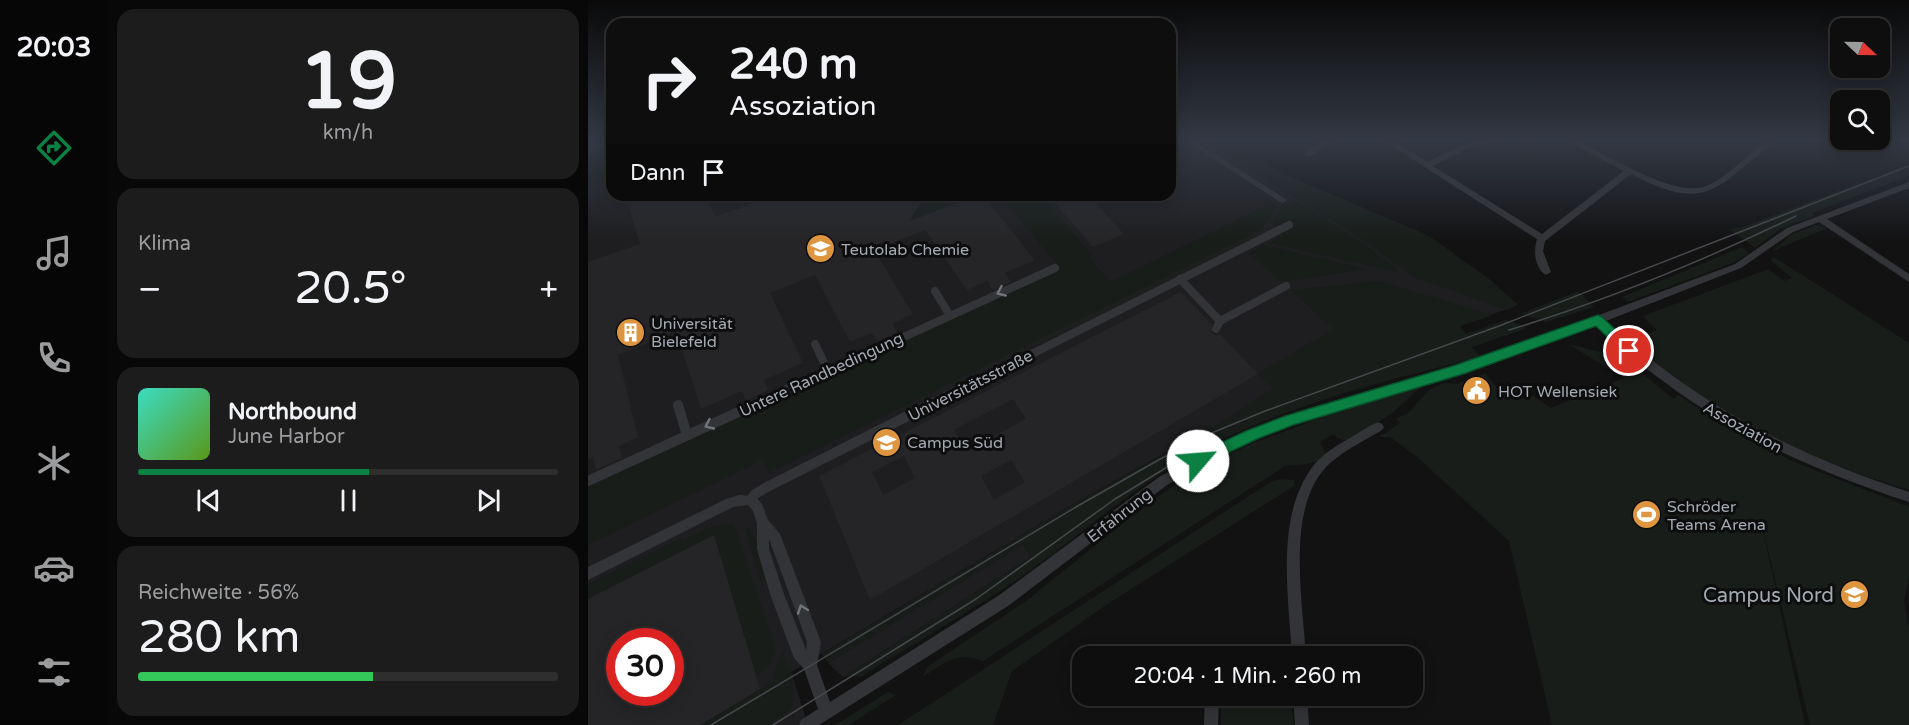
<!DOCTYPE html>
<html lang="de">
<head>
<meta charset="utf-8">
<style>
  :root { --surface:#0e0e0e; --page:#1c1c1c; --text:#f1f3f6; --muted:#9b9c9e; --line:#2e2e2e; --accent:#0b8043 }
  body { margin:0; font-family:"Varela Round",sans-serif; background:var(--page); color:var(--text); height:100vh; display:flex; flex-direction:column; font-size:22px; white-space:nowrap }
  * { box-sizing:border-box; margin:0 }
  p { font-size:20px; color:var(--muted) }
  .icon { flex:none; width:33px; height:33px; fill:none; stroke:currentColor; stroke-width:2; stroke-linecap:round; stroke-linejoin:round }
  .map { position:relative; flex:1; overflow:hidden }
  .drawer { display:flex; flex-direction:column; gap:9px; padding:9px; background:#080808; width:480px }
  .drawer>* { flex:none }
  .banner { position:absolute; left:18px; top:18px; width:570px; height:183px; border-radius:18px; box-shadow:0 3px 15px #0003,0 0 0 2px var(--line); background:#0e0e0e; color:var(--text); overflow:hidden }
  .needle { width:39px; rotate:112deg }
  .fabs { position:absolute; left:1242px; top:18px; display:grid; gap:12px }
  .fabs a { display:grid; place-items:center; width:60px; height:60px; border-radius:12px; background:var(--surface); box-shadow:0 3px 15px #0003,0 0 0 2px var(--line); font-size:30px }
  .speed { position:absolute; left:18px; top:628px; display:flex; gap:12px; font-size:30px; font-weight:700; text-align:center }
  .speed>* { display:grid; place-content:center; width:78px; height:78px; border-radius:50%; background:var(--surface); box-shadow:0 3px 15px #0003,0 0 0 2px var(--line); line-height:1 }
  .speed .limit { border:9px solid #d22; background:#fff; color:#111 }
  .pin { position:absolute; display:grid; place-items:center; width:51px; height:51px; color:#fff; margin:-26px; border:3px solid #fff; border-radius:50%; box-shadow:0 2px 6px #0007 }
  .me { position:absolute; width:66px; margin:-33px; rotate:63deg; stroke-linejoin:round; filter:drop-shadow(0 0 4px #0008) }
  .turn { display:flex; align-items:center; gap:21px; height:126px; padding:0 24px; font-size:27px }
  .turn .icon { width:78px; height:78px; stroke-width:2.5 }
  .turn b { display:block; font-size:42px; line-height:51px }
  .then { display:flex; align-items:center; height:57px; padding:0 24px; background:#0003; gap:12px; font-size:22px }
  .big { font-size:45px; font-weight:600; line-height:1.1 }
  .drawer .widget { flex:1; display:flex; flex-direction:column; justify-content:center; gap:9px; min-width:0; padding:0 21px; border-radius:18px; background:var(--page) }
  .drawer .dial { align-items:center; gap:0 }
  .dial b { font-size:78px; line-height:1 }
  .song { display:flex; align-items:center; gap:18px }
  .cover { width:72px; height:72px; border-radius:9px; background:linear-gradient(135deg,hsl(170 70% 55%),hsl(90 70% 35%)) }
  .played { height:6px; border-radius:3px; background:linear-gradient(90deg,var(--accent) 55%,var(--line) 55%) }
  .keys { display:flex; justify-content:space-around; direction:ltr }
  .heat { display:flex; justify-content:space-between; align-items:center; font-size:33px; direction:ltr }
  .charge { height:9px; border-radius:4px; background:linear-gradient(90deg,#34c759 56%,var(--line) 0) }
  .trip { position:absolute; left:484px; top:646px; width:351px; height:60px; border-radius:18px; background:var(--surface); box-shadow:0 3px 15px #0003,0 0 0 2px var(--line); font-weight:600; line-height:60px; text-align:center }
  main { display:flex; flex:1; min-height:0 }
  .menu { display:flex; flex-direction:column; width:108px; justify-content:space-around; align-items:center; background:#060606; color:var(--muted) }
  .menu .icon { width:42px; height:42px }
  .menu .current { color:var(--accent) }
  .menu b { font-size:27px; color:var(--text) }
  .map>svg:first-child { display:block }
  .built { fill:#1e1e20; fill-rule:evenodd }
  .green { fill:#181d19 }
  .building { fill:#252527; fill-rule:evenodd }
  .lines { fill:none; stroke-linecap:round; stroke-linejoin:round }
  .pedestrian-far1 { stroke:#333437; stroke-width:8 }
  .pedestrian { stroke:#333437; stroke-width:10 }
  .minor { fill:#333437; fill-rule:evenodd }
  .tram { stroke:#46484c; stroke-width:1.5 }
  .oneway { stroke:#71757b }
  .route { fill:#0b8043; stroke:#07532c; stroke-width:1.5 }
  .labels { text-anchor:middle; stroke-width:6; stroke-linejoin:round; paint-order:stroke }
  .poi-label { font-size:16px; fill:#a4aab2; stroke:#0d0d0e; text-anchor:start }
  .street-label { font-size:16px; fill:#a4aab2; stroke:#0d0d0e }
  .near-poi-label { font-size:20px; fill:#a4aab2; stroke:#0d0d0e; text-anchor:end }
</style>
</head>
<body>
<main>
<nav class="menu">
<b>20:03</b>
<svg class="icon current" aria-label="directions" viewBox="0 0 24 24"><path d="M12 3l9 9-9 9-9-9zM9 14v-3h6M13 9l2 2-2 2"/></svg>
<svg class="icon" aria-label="music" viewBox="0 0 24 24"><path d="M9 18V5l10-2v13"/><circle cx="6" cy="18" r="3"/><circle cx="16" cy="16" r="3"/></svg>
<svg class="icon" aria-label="phone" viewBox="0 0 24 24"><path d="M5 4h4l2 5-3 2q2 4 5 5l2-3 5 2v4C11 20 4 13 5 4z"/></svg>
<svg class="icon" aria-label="climate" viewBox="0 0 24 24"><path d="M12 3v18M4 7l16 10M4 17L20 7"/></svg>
<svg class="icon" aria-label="car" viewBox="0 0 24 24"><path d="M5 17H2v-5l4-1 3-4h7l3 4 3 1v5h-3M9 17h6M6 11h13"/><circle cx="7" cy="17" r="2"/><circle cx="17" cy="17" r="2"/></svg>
<svg class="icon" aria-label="filters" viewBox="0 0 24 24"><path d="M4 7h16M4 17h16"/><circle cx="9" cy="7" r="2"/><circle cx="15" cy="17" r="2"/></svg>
</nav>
<section class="drawer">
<div class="widget dial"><b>19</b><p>km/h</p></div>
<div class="widget"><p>Klima</p>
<div class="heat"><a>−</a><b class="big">20.5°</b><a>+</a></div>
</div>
<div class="widget">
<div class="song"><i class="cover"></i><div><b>Northbound</b><p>June Harbor</p></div></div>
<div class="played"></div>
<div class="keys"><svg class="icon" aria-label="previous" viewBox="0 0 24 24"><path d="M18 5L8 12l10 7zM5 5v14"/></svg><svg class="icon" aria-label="pause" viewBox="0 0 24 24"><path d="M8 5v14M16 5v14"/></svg><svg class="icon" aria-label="next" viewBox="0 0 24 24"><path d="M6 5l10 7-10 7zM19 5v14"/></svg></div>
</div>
<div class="widget"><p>Reichweite · 56%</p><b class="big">280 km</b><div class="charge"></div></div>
</section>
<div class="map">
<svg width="1321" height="725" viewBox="0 0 1321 725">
  <rect width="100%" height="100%" fill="#121213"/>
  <!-- built -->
  <path class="built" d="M0,141H24V195H582V141H645L696,174L841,236L901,279L930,305L872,326L615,432L499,496L203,672L220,725H0ZM32,642H82V693H32Z
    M435,543L443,557L255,677L240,663Z"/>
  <!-- green -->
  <path class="green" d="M617,141H645L696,174L841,236L901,279L930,305L919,310L825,277L780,243Z
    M24,148V178L0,185V155Z
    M1321,164V176L1224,213L1227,216L1192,229L1167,248L1141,229L1154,227Z
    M354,195H388L326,219L319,209Z
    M422,195H445L450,200L455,198L505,256L501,258L522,282L678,206L686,203L689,205L674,229L181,473L175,460L0,545V487L473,269L415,199Z
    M709,201L774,243L809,269L808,272L681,243L695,235L684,224L693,209Z
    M1228,225L1239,228L1183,252L1203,235Z
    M676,245L778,269L693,282L661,253Z
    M1154,247L1161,253L1145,263L1040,302L1034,297Z
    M1186,257L1321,343V490C1246,467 1169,439 1105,392C1082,376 1061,358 1040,341L1069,330L1055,316L1180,269L1196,281L1204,278L1182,260Z
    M791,281L905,315L872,326L878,334L918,320L940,328L884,347L893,357C795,381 694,406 605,454C547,486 497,531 443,570C389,608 330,641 274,676L255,677L443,557L436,544L240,663L234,654L499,496L615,433L684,389L670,374L745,329L703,290Z
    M990,291L1006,307L958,322L932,314Z
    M980,344L1012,352L1023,348L1086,399L1090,395L1144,429L1204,461L1321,507V576L1316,602L1321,628V725H1222L1173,521L1217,725H964L921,541L828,456L802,437H791L812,423L808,419L821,412L842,389L856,383L869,384L897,373L909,388L926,383L963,408L1036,378Z
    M836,384L804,413L766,438C757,442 752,440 745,434L732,442L738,454C730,466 711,464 697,466L395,661C367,651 358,662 335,677L339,667L438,601L539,520L582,488L619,465L665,443L735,417Z
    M694,479L706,480V486L521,603L424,671L405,725H310L684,481Z
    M139,523L145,524L148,530L188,650L182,666L168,676L125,535L0,599V584L93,538L96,540L118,528Z
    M160,528C169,540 185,573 174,586L157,529Z
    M195,651C199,667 215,697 200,712C196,716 188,719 183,722L184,725H112L185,681L184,678Z
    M300,692L308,695L261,725H247Z
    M638,696H699L703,703L706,725H633V706Z"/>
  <!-- building -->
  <path class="building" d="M37,195H118L127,217L188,195H324L326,198L339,195L320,222L388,195H422L402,204L447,260L417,273L423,282L405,290L399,281L379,290L337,230L286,250L325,314L304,324L310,333L290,342L284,333L262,342L227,275L182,293L215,363L176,380L180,390L158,401L154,391L113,409L88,331L30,355L50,437L31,446L34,458L8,470L5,457L0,459V262L52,244Z
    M460,195H500L536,234L505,247Z
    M593,292L624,325L623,333L628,335L632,334L670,374L282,600L231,476ZM425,399L438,419L378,451L366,430ZM316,456L327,478L295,495L284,472ZM423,460L437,482L406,500L393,476Z
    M126,535L172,689L112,725H0V599ZM32,642H82V693H32Z"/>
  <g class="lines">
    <!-- pedestrian-far1 -->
    <path class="pedestrian-far1" d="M592,279L632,321
      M347,291L362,316
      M628,329L632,321L698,286
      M227,344L240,371
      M202,389L467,268
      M374,389L701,225"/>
    <!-- pedestrian -->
    <path class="pedestrian" d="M90,405L99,435
      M0,481L205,387
      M163,500L167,494L179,487L377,387"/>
    <!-- minor -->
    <path class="minor" d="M17,141H24V144L0,151V146Z
      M598,141H607L699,200L695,203L692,202Z
      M735,141H744L723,156H717V152Z
      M796,141H805L840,162C860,152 878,141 902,141L901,143L880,148L845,166L954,234L1036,171L983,143L982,141H991C1020,156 1084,196 1115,187C1136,181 1160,154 1178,141H1187C1178,150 1168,157 1158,165C1146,175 1134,186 1119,191C1095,200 1064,185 1043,174L957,241L955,251L963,272L958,275C947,269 945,251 949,239Z
      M1321,182V188L1239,219L1321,274V282L1231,222L1205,232L1153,268L1018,321C1111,406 1202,452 1321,492V502C1234,473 1149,437 1075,381C1051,364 1030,344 1008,324L874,373L706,424L627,457L579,485L420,606L231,725H211L213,720L230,709L216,669L206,658L182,594L169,549V523L165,511L160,505L145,507L0,580V567L138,499L151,495L167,496L174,504L180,520L192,534L233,642L229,665L242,702L410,596L571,477L619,451L699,417L868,366L1006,317L1147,264L1199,228ZM181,539L219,642L218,650L196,594L181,549Z
      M790,422L794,424L796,427L794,430C773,443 745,455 731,476C700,520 715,606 718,657H704C701,599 687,519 723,469C732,455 748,446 762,438C771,433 780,426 790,422Z
      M617,696H631L630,725H616Z
      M705,696H719L721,725H707Z"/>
    <!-- tram -->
    <path class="tram" d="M921,330C1020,300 1115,261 1208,216
      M123,725L488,507L574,458L626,432L677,411L911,326L1321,166
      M185,725L388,599L527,499L602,453"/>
  </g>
  <!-- one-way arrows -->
  <defs><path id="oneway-chevron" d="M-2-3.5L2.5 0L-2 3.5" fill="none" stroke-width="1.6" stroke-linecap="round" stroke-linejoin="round" transform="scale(1.5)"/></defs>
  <g class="oneway">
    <use href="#oneway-chevron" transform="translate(413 292) rotate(156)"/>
    <use href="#oneway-chevron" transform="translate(121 425) rotate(155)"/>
    <use href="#oneway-chevron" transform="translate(214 609) rotate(-110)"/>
  </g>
  <!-- sky -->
  <linearGradient id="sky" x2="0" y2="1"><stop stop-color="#0a0a0a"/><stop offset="0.58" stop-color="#333944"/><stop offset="1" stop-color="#333944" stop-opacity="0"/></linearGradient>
  <rect width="1321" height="242" fill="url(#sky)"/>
  <!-- route -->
  <path class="route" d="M1010,315L1014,317L1046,347L1048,351L1046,354H1037L1008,326L875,374L705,425L669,439L610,467L605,466L602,461L605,456L658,431L697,416L868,365Z"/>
  <!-- icons -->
  <defs>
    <symbol id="school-disc" viewBox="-11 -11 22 22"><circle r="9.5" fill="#dd963f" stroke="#0d0d0e"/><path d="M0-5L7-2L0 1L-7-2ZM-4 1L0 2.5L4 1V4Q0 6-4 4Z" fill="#fff"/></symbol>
    <symbol id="building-disc" viewBox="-11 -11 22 22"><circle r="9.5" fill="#dd963f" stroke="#0d0d0e"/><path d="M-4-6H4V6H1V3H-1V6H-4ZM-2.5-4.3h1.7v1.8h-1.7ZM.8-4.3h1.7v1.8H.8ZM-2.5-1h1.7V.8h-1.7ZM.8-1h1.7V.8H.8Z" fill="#fff"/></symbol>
    <symbol id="civic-disc" viewBox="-11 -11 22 22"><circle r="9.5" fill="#dd963f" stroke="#0d0d0e"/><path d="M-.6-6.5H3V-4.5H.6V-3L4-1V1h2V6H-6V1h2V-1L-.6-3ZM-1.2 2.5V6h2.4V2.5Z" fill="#fff"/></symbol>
    <symbol id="university-disc" viewBox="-11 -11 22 22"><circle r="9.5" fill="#dd963f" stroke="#0d0d0e"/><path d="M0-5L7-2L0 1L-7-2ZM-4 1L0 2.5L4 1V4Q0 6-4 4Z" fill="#fff"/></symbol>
    <symbol id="stadium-disc" viewBox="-11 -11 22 22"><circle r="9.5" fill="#dd963f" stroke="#0d0d0e"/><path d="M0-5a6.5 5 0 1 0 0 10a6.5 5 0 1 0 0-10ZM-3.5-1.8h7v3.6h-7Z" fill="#fff"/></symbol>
  </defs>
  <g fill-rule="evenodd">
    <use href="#school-disc" x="216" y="232" width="33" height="33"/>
    <use href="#building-disc" x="26" y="316" width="33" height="33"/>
    <use href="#civic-disc" x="872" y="374" width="33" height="33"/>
    <use href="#university-disc" x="282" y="426" width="33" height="33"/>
    <use href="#stadium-disc" x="1042" y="498" width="33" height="33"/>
    <use href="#university-disc" x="1250" y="578" width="33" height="33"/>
  </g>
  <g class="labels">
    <!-- poi labels -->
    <g class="poi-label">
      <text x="253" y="255">Teutolab Chemie</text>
      <text x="63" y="329">Universität<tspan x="63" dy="18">Bielefeld</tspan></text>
      <text x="910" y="397">HOT Wellensiek</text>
      <text x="319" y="448">Campus Süd</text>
      <text x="1079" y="512">Schröder<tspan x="1079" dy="18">Teams Arena</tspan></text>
    </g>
    <!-- street labels -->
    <g class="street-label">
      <text transform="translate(233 374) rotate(-25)" y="6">Untere Randbedingung</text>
      <text transform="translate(382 385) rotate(-27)" y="6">Universitätsstraße</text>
      <text transform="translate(1155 427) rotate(29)" y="6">Assoziation</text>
      <text transform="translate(531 515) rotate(-38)" y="6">Erfahrung</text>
    </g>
    <!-- near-poi labels -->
    <g class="near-poi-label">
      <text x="1246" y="602">Campus Nord</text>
    </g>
  </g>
</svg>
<div class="fabs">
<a><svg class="needle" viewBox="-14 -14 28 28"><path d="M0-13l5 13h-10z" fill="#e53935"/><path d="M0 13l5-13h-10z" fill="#9b9c9e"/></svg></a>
<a><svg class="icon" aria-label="search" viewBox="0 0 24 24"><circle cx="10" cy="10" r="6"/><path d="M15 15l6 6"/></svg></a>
</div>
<div class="speed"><div class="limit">30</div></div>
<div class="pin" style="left:1041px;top:351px;background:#d93025"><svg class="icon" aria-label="arrive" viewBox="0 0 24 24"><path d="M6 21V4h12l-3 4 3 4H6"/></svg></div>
<svg class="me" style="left:610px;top:461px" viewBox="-20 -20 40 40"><circle r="19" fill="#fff"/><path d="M0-13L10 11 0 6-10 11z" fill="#0b8043"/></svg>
<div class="trip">20:04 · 1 Min. · 260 m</div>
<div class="banner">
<div class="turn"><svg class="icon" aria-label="right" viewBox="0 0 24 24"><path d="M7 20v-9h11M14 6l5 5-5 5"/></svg><div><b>240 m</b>Assoziation</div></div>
<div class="then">Dann<svg class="icon" aria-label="arrive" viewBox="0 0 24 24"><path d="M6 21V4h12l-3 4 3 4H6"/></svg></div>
</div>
</div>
</main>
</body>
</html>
